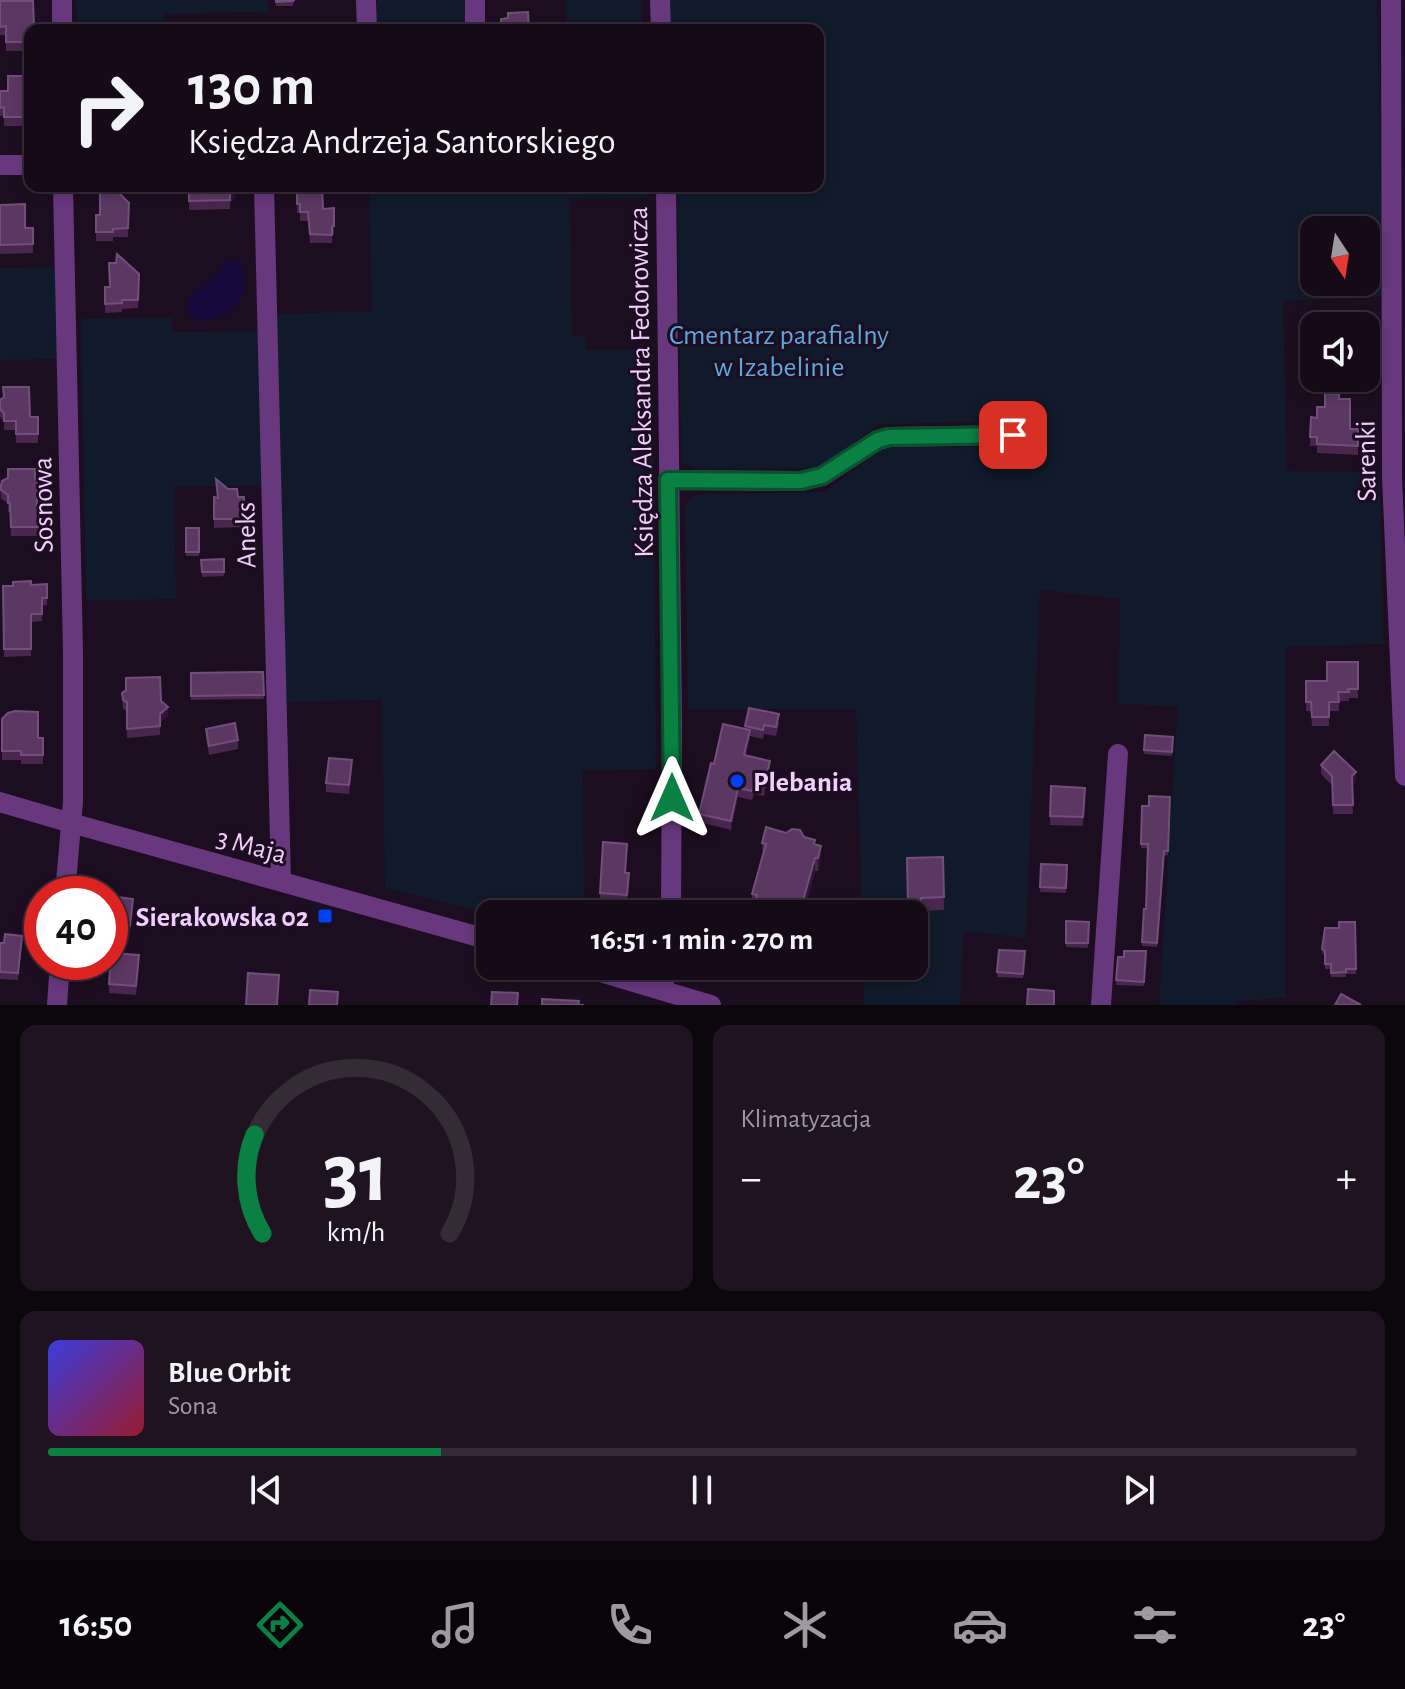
<!DOCTYPE html>
<html lang="pl">
<head>
<meta charset="utf-8">
<style>
  :root { --surface:#160a18; --page:#1f1321; --text:#f1f3f6; --muted:#9e9aa2; --line:#352b37; --accent:#0b8043 }
  body { margin:0; font-family:"Alegreya Sans",sans-serif; background:var(--page); color:var(--text); height:100vh; display:flex; flex-direction:column; font-size:30px; white-space:nowrap }
  * { box-sizing:border-box; margin:0 }
  p { font-size:26px; color:var(--muted) }
  .icon { flex:none; width:44px; height:44px; fill:none; stroke:currentColor; stroke-width:2; stroke-linecap:round; stroke-linejoin:round }
  .map { position:relative; height:1005px; overflow:hidden }
  .details { display:flex; flex-direction:column; gap:20px; padding:20px; background:#0c060d; flex:1 }
  .details>* { flex:none }
  .banner { position:absolute; left:24px; top:24px; width:800px; height:168px; border-radius:16px; box-shadow:0 4px 12px #0003,0 0 0 2px var(--line); background:#160a18; color:var(--text); overflow:hidden }
  .needle { width:52px; rotate:168deg }
  .buttons { position:absolute; left:1300px; top:216px; display:grid; gap:16px }
  .buttons a { display:grid; place-items:center; width:80px; height:80px; border-radius:16px; background:var(--surface); box-shadow:0 4px 12px #0003,0 0 0 2px var(--line); font-size:40px }
  .speed { position:absolute; left:24px; top:876px; display:flex; gap:16px; font-size:40px; font-weight:700; text-align:center }
  .speed>* { display:grid; place-content:center; width:104px; height:104px; border-radius:50%; background:var(--surface); box-shadow:0 4px 12px #0003,0 0 0 2px var(--line); line-height:1 }
  .speed .limit { border:12px solid #d22; background:#fff; color:#111 }
  .pin { position:absolute; display:grid; place-items:center; width:68px; height:68px; color:#fff; margin:-34px; border-radius:16px; box-shadow:0 4px 12px #0006 }
  .me { position:absolute; width:88px; margin:-44px; rotate:0deg; stroke-linejoin:round; filter:drop-shadow(0 0 6px #0008) }
  .turn { display:flex; align-items:center; gap:28px; height:168px; padding:0 32px; font-size:36px }
  .turn .icon { width:104px; height:104px; stroke-width:2.5 }
  .turn b { display:block; font-size:56px; line-height:68px }
  .big { font-size:60px; font-weight:700; line-height:1.1 }
  .details .widget { flex:1; display:flex; flex-direction:column; justify-content:center; gap:12px; min-width:0; padding:0 28px; border-radius:16px; background:var(--page) }
  .details .dial { align-items:center; gap:0 }
  .dial svg { height:208px; overflow:visible; fill:none; stroke:var(--line); stroke-width:7; stroke-linecap:round; text-anchor:middle }
  .dial text { fill:var(--text); stroke:none }
  .song { display:flex; align-items:center; gap:24px }
  .cover { width:96px; height:96px; border-radius:12px; background:linear-gradient(135deg,hsl(240 70% 55%),hsl(350 70% 35%)) }
  .played { height:8px; border-radius:4px; background:linear-gradient(90deg,var(--accent) 30%,var(--line) 30%) }
  .keys { display:flex; justify-content:space-around; direction:ltr }
  .heat { display:flex; justify-content:space-between; align-items:center; font-size:44px; direction:ltr }
  .details .tiles { flex:1; display:grid; gap:20px; grid-template-columns:1fr 1fr }
  .widget:last-child { grid-column:span 2 }
  .trip { position:absolute; left:476px; top:900px; width:452px; height:80px; border-radius:16px; background:var(--surface); box-shadow:0 4px 12px #0003,0 0 0 2px var(--line); font-weight:700; line-height:80px; text-align:center }
  .dock { display:flex; height:128px; justify-content:space-around; align-items:center; background:#09040a; color:var(--muted) }
  .dock .icon { width:56px; height:56px }
  .dock .on { color:var(--accent) }
  .dock b { font-size:36px; color:var(--text) }
  .map>svg:first-child { display:block }
  .green { fill:#101a2a; fill-rule:evenodd }
  .water { fill:#18093d }
  .lines { fill:none; stroke-linecap:round; stroke-linejoin:round }
  .minor { stroke:#68387f; stroke-width:20 }
  .wall { fill:#48264e }
  .shaded-wall { fill:#2f1434 }
  .building { fill:#5a3861; stroke:#724f7a; stroke-width:2 }
  .route-casing { stroke:#07532c; stroke-width:20 }
  .route { stroke:#0b8043; stroke-width:14 }
  .poi-dot { fill:#0141f6; stroke:#1d0d20; stroke-width:3 }
  .labels { text-anchor:middle; stroke-width:6; stroke-linejoin:round; paint-order:stroke }
  .park-label { font-size:28px; fill:#59aade; stroke:#1d0d20 }
  .street-label { font-size:28px; fill:#f2cdff; stroke:#1d0d20 }
  .poi-label { font-size:28px; font-weight:bold; fill:#f2cdff; stroke:#1d0d20; text-anchor:start }
</style>
</head>
<body>
<div class="map">
<svg width="1405" height="1005" viewBox="0 0 1405 1005">
  <rect width="100%" height="100%" fill="#1d0d20"/>
  <!-- green -->
  <path class="green" d="M76,0H268V14L257,12L165,14L164,30H77Z
    M377,0H467V30H377Z
    M566,0H641L642,30H567Z
    M669,0H1377L1383,297L1283,301L1287,471L1380,472L1383,644L1286,647L1285,998L1237,1001V1005H1159L1178,706L1118,704L1120,603L1118,599L1040,590L1026,938L964,931L960,1005H864L863,966H914V914H862L856,709H688L685,504L697,494L824,492L885,447L1038,446L1037,416H1007L1001,422L880,424L820,468L696,469L681,462L677,186H818V30H671ZM1314,230H1366V282H1314Z
    M369,186H647L650,198L570,200L572,335L585,336L586,350L653,349L656,769L583,770L584,914H491L385,888L382,700L284,702L276,314L372,311Z
    M55,267L56,359L0,360V268Z
    M172,318V332L262,331L266,485L174,487L176,599L86,601L81,319Z"/>
  <!-- water -->
  <path class="water" d="M235,259C251,271 245,300 230,311C221,318 209,319 199,321C172,302 192,297 208,283C214,277 219,269 224,262Z"/>
  <g class="lines">
    <!-- minor -->
    <path class="minor" d="M62,0V30
      M366,0L367,30
      M475,0V30
      M660,0L661,30
      M1391,0L1392,477L1405,776
      M0,165H30
      M63,186L73,652V802L65,894
      M264,186L281,882
      M666,186L672,724L671,914
      M668,480L801,481L822,476L878,440L889,437L1013,435
      M0,802L71,823L490,940
      M580,966L711,1005
      M663,990L666,966
      M57,1005L60,962
      M1101,1005L1118,754"/>
  </g>
  <!-- wall -->
  <path class="wall" d="M276,0H294L293,6H276Z
    M0,1H33L34,30H30V51H6V35H0Z
    M30,76V126H4V116H0V91H8Z
    M106,186L129,203L128,237H113V241H96V215H100L106,191Z
    M189,186L235,198L230,203V209L189,210Z
    M297,186L323,209L334,226V234H332V243H310L308,221H300V213H297Z
    M0,205L25,228H33V253L0,254Z
    M139,274L138,308L122,309V312L105,313V287H109Z
    M1339,399L1350,429H1358V455L1317,453V446H1310L1311,417L1317,418L1325,407Z
    M0,400L30,417H38V443H16V430H4V421L0,417Z
    M216,479L238,497H244V527L214,528V497H217Z
    M0,485L37,509H40V536H11L10,512H8V503L1,499Z
    M186,528H199V556H186Z
    M224,559V576L202,577L201,560Z
    M47,584V605L42,606V621L31,622V656L4,657L3,586Z
    M1358,662V698H1349V701H1339V711H1329V726H1312L1311,711H1306V681H1327Z
    M263,672L264,699L191,700V673Z
    M122,693L161,701L168,716L160,723V735L127,738V711L123,709Z
    M2,719L38,738H43V764H21V760H2Z
    M779,723L776,736L764,734L763,739L750,736L746,755L770,769L764,796L754,794L752,800L738,797L731,830L699,822V814L714,764L745,729V726Z
    M206,729L238,740V749L209,755L206,738Z
    M1145,735L1173,737L1172,756L1144,754Z
    M1321,765L1356,781L1352,785L1353,814H1333L1332,785L1321,774Z
    M352,769L349,794L326,792V783Z
    M1085,796L1083,826L1050,825V816Z
    M1170,797L1168,855L1164,856L1157,947L1142,946L1144,909H1146L1148,848H1141L1142,806H1149Z
    M804,837L815,844L821,859L818,871H815L803,914H755V908L752,907V894L763,856L762,843Z
    M943,857L944,910L921,911V917H914V914H908L907,858Z
    M1041,864L1067,865L1066,893L1040,892Z
    M626,873H629L627,904L600,902V893Z
    M133,899L130,930L110,928V900L118,901Z
    M1066,921L1089,922L1088,948L1066,947Z
    M1355,922L1356,974H1346V977H1331V969H1325V956L1322,953L1325,928H1339Z
    M0,943H22L18,980L0,979Z
    M999,950L1025,951L1023,978L997,977Z
    M1146,951L1144,986L1116,985L1118,957H1124Z
    M139,964L136,995L109,993V984Z"/>
  <!-- shaded-wall -->
  <path class="shaded-wall" d="M235,189V198L230,203V194Z
    M168,707V716L160,723V714Z
    M750,730V739L744,764V755Z
    M770,761V769L764,796V787Z
    M1356,772V781L1352,785V776Z
    M738,788V797L731,830V821Z
    M821,846V859L818,871V858Z
    M815,858V871L803,914H801V908Z"/>
  <!-- building -->
  <path class="building" d="M276,0H294L293,1L276,2Z
    M0,1H33L34,26H30V42H6V26L0,27Z
    M528,12L529,30H501V19L508,18V13Z
    M8,76H30V117H4V107L0,108V91H8Z
    M107,186H112L129,203L128,228L113,229V232H96V215H100V191H107Z
    M189,186H232L235,189L230,194V200L189,201Z
    M297,186H322L323,209L334,208V226H332V235L310,234L308,212H300V204H297Z
    M25,204V228H33V244L0,245V205Z
    M117,254L139,274L138,300H122V303L105,304V287H110L109,263H116Z
    M3,387H29L30,417H38V434H16V421H4V413L0,409V400L4,397Z
    M1325,393L1339,394V399H1350V429H1358V446L1317,444V437H1310L1311,417L1317,418V407H1325Z
    M8,469H35V479H37V509H40V527H11L10,503H8V495L1,490L0,489L2,481L8,478Z
    M216,479L228,489H237L238,497H244V519H214V497L218,498Z
    M186,528H199V552H186Z
    M224,559V572H202L201,560Z
    M31,581V585L47,584V598H42V614H31V649H4L3,586H13V582Z
    M1327,662H1358V689H1348L1349,692H1338L1339,702H1329V717H1312L1311,702H1306V681H1327Z
    M263,672L264,695L191,696V673Z
    M160,677L161,701L168,707L160,714V726L127,729V702L123,700L122,693L126,690V678Z
    M749,708L779,714L776,727L764,725L763,730L745,726Z
    M15,711L38,712V738H43V755H21V751H2V719L8,713Z
    M235,723L238,740L209,746L206,729Z
    M723,724L750,730L744,755L770,761L764,787L754,785L752,791L738,788L731,821L699,814L711,763L714,764Z
    M1145,735L1173,737L1172,752L1144,750Z
    M1334,751L1356,772L1352,776L1353,805H1333L1332,776L1321,765Z
    M329,758L352,760L349,785L326,783Z
    M1051,786L1085,788L1083,817L1050,816Z
    M1149,796L1170,797L1168,851H1164L1157,943L1142,942L1144,909H1146L1148,844H1141L1142,806H1149Z
    M766,827L786,833L792,829L800,830L804,837L815,840L814,844L821,846L818,858H815L801,908L797,906L795,913L755,902L757,895L752,894L766,844L762,843Z
    M603,842L627,844L625,873H629L627,895L600,893Z
    M943,857L944,897L921,898V904H908L907,858Z
    M1041,864L1067,865L1066,888L1040,887Z
    M118,897L133,899L130,926L110,923V900L118,901Z
    M1066,921L1089,922L1088,943H1066Z
    M1339,922H1355L1356,969H1346V972L1331,973V964H1325V951L1322,949L1325,928H1339Z
    M5,934L22,936L18,973L0,972V943H4Z
    M999,950L1025,951L1023,974L997,972Z
    M1124,951H1146L1144,982L1116,980L1118,957H1124Z
    M111,953L139,955L136,986L109,984Z
    M248,973L279,975L277,1005H246Z
    M1028,989L1054,991V1005H1027Z
    M310,990L338,992L337,1005H309Z
    M492,992L518,993L517,1005H491Z
    M1341,994L1361,1005H1335Z
    M542,999L579,1001L578,1005H584H542Z"/>
  <g class="lines">
    <defs>
      <path id="route" d="M672,798L668,480L801,481L822,476L878,440L889,437L1013,435"/>
    </defs>
    <!-- route casing -->
    <use href="#route" class="route-casing"/>
    <!-- route -->
    <use href="#route" class="route"/>
  </g>
  <!-- markers -->
  <g class="poi-dot">
    <circle cx="737" cy="781" r="8"/>
    <rect x="317" y="908" width="16" height="16" rx="4"/>
  </g>
  <g class="labels">
    <!-- park labels -->
    <g class="park-label">
      <text x="779" y="344">Cmentarz parafialny<tspan x="779" dy="32">w Izabelinie</tspan></text>
    </g>
    <!-- street labels -->
    <g class="street-label">
      <text transform="translate(640 382) rotate(-91)" y="10">Księdza Aleksandra Fedorowicza</text>
      <text transform="translate(1365 461) rotate(-91)" y="10">Sarenki</text>
      <text transform="translate(42 505) rotate(-91)" y="10">Sosnowa</text>
      <text transform="translate(245 535) rotate(-91)" y="10">Aneks</text>
      <text transform="translate(252 845) rotate(15)" y="10">3 Maja</text>
    </g>
    <!-- poi labels -->
    <g class="poi-label">
      <text x="753" y="791">Plebania</text>
      <text x="309" y="926" text-anchor="end">Sierakowska 02</text>
    </g>
  </g>
</svg>
<div class="buttons">
<a><svg class="needle" viewBox="-14 -14 28 28"><path d="M0-13l5 13h-10z" fill="#e53935"/><path d="M0 13l5-13h-10z" fill="#9e9aa2"/></svg></a>
<a><svg class="icon" aria-label="sound" viewBox="0 0 24 24"><path d="M4 9h4l5-4v14l-5-4H4zM17 9q2 3 0 6"/></svg></a>
</div>
<div class="speed"><div class="limit">40</div></div>
<div class="pin" style="left:1013px;top:435px;background:#d93025"><svg class="icon" aria-label="arrive" viewBox="0 0 24 24"><path d="M6 21V4h12l-3 4 3 4H6"/></svg></div>
<svg class="me" style="left:672px;top:798px" viewBox="-20 -20 40 40"><path d="M0-17L14 15 0 8-14 15z" fill="#0b8043" stroke="#fff" stroke-width="4"/></svg>
<div class="trip">16:51 · 1 min · 270 m</div>
<div class="banner">
<div class="turn"><svg class="icon" aria-label="right" viewBox="0 0 24 24"><path d="M7 20v-9h11M14 6l5 5-5 5"/></svg><div><b>130 m</b>Księdza Andrzeja Santorskiego</div></div>
</div>
</div>
<section class="details">
<div class="tiles">
<div class="widget dial"><svg viewBox="0 0 100 80">
<path d="M14 69A42 42 0 1 1 86 69"/>
<path d="M14 69A42 42 0 0 1 11 31" stroke="#0b8043"/>
<text x="50" y="56" font-size="32" font-weight="700">31</text>
<text x="50" y="72" font-size="11">km/h</text>
</svg></div>
<div class="widget"><p>Klimatyzacja</p>
<div class="heat"><a>−</a><b class="big">23°</b><a>+</a></div>
</div>
<div class="widget">
<div class="song"><i class="cover"></i><div><b>Blue Orbit</b><p>Sona</p></div></div>
<div class="played"></div>
<div class="keys"><svg class="icon" aria-label="previous" viewBox="0 0 24 24"><path d="M18 5L8 12l10 7zM5 5v14"/></svg><svg class="icon" aria-label="pause" viewBox="0 0 24 24"><path d="M8 5v14M16 5v14"/></svg><svg class="icon" aria-label="next" viewBox="0 0 24 24"><path d="M6 5l10 7-10 7zM19 5v14"/></svg></div>
</div>
</div>
</section>
<nav class="dock">
<b>16:50</b>
<svg class="icon on" aria-label="directions" viewBox="0 0 24 24"><path d="M12 3l9 9-9 9-9-9zM9 14v-3h6M13 9l2 2-2 2"/></svg>
<svg class="icon" aria-label="music" viewBox="0 0 24 24"><path d="M9 18V5l10-2v13"/><circle cx="6" cy="18" r="3"/><circle cx="16" cy="16" r="3"/></svg>
<svg class="icon" aria-label="phone" viewBox="0 0 24 24"><path d="M5 4h4l2 5-3 2q2 4 5 5l2-3 5 2v4C11 20 4 13 5 4z"/></svg>
<svg class="icon" aria-label="climate" viewBox="0 0 24 24"><path d="M12 3v18M4 7l16 10M4 17L20 7"/></svg>
<svg class="icon" aria-label="car" viewBox="0 0 24 24"><path d="M5 17H2v-5l4-1 3-4h7l3 4 3 1v5h-3M9 17h6M6 11h13"/><circle cx="7" cy="17" r="2"/><circle cx="17" cy="17" r="2"/></svg>
<svg class="icon" aria-label="filters" viewBox="0 0 24 24"><path d="M4 7h16M4 17h16"/><circle cx="9" cy="7" r="2"/><circle cx="15" cy="17" r="2"/></svg>
<b>23°</b>
</nav>
</body>
</html>
